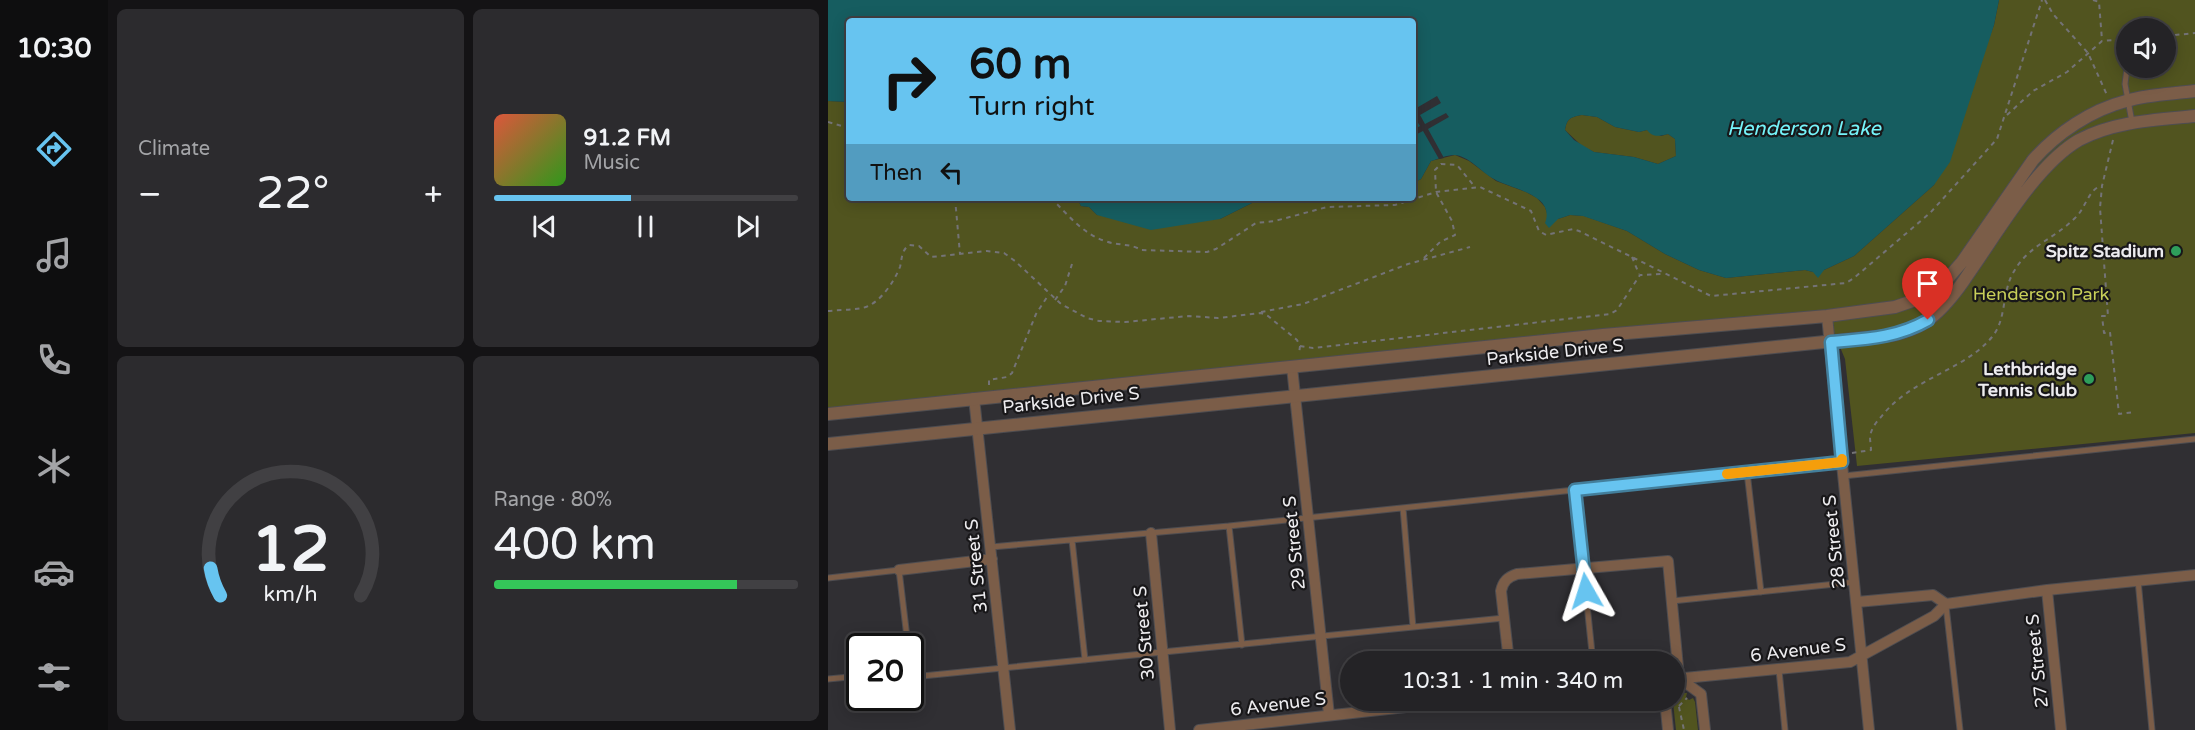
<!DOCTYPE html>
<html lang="en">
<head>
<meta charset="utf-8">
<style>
  :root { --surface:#242326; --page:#2c2b2e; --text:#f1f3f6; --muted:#a3a4a7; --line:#414043; --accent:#67c4f0 }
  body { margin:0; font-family:"Varela Round",sans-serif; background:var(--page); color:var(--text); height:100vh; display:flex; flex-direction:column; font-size:22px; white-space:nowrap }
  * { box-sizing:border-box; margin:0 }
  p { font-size:20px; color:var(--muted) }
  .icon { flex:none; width:33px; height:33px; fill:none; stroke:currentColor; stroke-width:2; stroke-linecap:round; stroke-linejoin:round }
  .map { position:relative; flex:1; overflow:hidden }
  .sheet { display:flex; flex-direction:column; gap:9px; padding:9px; background:#141315; width:720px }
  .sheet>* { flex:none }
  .guide { position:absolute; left:18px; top:18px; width:570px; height:183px; border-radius:6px; box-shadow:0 3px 15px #0003,0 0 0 2px var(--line); background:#67c4f0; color:#111; overflow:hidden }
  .fabs { position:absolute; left:1288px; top:18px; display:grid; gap:12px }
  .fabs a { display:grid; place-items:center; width:60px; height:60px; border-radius:50%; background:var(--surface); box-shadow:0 3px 15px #0003,0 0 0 2px var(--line); font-size:30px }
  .speed { position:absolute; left:18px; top:633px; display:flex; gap:12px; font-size:30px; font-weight:700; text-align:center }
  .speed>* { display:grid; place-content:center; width:78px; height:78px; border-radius:50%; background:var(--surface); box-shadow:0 3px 15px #0003,0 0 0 2px var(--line); line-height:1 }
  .speed .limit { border:3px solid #111; border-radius:9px; background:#fff; color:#111 }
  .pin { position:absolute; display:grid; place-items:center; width:51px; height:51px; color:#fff; margin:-62px -26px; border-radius:50% 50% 50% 0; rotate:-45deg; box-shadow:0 0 6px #0007 }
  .pin .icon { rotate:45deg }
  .me { position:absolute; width:66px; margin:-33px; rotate:354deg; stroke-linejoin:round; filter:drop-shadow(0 0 4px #0008) }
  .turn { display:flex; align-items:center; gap:21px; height:126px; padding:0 24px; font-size:27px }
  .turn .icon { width:78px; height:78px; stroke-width:2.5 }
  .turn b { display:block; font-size:42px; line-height:51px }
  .then { display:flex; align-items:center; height:57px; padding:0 24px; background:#0003; gap:12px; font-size:22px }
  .big { font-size:45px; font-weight:600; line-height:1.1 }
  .sheet .tile { flex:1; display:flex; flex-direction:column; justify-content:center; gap:9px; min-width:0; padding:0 21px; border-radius:9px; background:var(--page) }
  .sheet .dial { align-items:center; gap:0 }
  .dial svg { height:156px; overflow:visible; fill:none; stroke:var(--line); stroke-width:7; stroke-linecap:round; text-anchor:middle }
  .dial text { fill:var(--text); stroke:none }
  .song { display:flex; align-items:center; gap:18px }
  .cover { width:72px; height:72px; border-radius:9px; background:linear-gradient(135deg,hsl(10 70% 55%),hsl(110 70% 35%)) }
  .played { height:6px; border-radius:3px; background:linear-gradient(90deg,var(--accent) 45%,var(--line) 45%) }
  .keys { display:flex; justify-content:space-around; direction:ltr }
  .heat { display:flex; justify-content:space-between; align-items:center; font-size:33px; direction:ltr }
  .charge { height:9px; border-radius:4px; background:linear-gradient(90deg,#34c759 80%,var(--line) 0) }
  .sheet .tiles { flex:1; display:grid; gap:9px; grid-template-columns:repeat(2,1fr) }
  .trip { position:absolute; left:512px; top:651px; width:345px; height:60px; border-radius:30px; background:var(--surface); box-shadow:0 3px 15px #0003,0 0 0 2px var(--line); font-weight:600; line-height:60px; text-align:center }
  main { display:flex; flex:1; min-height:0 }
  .tabs { display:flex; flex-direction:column; width:108px; justify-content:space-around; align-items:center; background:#0e0e0f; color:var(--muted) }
  .tabs .icon { width:42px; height:42px }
  .tabs .active { color:var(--accent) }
  .tabs b { font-size:27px; color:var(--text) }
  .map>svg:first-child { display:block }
  .green { fill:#51541f; fill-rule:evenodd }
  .water { fill:#165d60; fill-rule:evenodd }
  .pier { fill:#302f33 }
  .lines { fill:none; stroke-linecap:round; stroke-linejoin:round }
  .service-casing { stroke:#4e4d51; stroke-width:7 }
  .minor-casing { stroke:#4e4d51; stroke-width:12 }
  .tertiary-casing { stroke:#4e4d51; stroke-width:14 }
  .path { stroke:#747376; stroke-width:2; stroke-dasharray:4.5 4.5; stroke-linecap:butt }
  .service { stroke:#7b5d48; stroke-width:5 }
  .minor { stroke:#7b5d48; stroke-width:10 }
  .tertiary { stroke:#7b5d48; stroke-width:12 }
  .route-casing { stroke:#437f9c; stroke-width:15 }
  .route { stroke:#67c4f0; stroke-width:10 }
  .slow { stroke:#f59e0b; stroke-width:10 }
  .leisure-dot { fill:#2e9e5b; stroke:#181719; stroke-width:2 }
  .labels { text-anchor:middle; stroke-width:4.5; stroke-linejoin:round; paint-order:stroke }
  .poi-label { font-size:18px; font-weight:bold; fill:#edecef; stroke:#181719; text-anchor:end }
  .park-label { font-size:18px; fill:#c8cf59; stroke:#181719 }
  .street-label { font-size:18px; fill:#edecef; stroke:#181719 }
  .water-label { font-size:20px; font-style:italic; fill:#75f4fa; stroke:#181719 }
</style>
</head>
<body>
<main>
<nav class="tabs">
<b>10:30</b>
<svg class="icon active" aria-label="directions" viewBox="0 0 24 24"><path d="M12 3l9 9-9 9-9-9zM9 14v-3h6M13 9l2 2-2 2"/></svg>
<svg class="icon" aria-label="music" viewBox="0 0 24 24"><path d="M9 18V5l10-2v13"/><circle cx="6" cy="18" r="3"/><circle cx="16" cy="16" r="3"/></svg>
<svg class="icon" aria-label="phone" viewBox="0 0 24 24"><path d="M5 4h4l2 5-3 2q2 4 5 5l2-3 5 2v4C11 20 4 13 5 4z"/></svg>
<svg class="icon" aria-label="climate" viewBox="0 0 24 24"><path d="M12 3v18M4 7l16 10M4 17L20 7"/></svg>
<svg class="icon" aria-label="car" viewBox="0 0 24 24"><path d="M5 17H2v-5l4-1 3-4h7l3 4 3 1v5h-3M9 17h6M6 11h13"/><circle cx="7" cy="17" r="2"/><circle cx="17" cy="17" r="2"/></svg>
<svg class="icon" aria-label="filters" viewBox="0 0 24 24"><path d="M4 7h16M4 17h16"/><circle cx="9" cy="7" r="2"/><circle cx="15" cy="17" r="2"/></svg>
</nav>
<section class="sheet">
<div class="tiles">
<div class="tile"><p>Climate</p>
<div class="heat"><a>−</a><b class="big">22°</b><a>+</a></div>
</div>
<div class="tile">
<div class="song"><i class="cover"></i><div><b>91.2 FM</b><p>Music</p></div></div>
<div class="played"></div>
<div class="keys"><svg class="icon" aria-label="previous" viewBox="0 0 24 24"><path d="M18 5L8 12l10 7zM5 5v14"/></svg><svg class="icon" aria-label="pause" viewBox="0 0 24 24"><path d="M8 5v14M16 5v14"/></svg><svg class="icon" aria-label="next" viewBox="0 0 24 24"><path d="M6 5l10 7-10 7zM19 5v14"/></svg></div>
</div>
<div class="tile dial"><svg viewBox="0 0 100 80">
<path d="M14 69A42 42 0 1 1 86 69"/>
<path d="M14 69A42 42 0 0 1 9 55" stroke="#67c4f0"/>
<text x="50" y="56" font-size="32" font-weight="700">12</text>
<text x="50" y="72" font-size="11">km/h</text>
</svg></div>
<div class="tile"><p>Range · 80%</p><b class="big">400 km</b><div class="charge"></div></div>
</div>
</section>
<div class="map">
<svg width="1367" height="730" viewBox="0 0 1367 730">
  <rect width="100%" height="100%" fill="#302f33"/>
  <!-- green -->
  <path class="green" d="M1171,0H1367V433L1029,466L1017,359L999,316L0,414V101L21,102V198H249L253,206L261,207L269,215L392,219L434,198H585V183L593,179L603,161L627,155L641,161L668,181L698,192L709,198L717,207L720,216L730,219L742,215L756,216L799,231L837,254L871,270L898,278L977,270L985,272L996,270L1026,256L1106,185L1166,25ZM1299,28H1338V68H1299Z
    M754,115L769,117L787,127L811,132L819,130L833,136L840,134L847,139L848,156L830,164L806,157L766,152L754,146L737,130C739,118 743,117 754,115Z
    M856,693H859L858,697L861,700L865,698L867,702L870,730H848L845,702H848L852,696L851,694Z"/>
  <!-- water -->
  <path class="water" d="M0,0H1171L1166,25L1122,162L1106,185L1026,256L996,270L990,278L985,272L977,270L898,278L871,270L837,254L799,231L755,216L742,215L730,219L721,228L717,223C728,194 682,189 666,179C654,173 640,155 626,155C619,155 610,159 603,161L593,179L585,183V21H21V102L0,101ZM754,115L769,117L787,127L811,132L819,130C825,138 831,136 840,134L847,139L848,156L830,164L806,157L766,152L746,140L737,130C739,118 743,117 754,115Z
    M249,198H434L392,219L323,230L269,215L261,207L253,206Z"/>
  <!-- pier -->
  <path class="pier" d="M609,96L613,103L592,115L597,124L618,113L621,117L600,129L616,158L611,159L595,131L585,136V130L592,126L587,118L585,119V110Z"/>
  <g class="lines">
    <defs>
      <path id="service" d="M1299,68L1297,84L1304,122
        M919,472L933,592
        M1015,476L1367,439
        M747,490L765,662
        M575,508L585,627
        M401,526L414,645
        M244,540L257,660
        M163,547L401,526L1014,462
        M0,578L71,570L80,646
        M1310,580L1324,730
        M844,601L1027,582
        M1118,606L1132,730
        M82,663L84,677L676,618
        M951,670L957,730
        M0,679L32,676"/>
      <path id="minor" d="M999,316L1041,730
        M464,367L501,715
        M146,398L182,730
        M323,533L342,730
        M71,570L164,559
        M1219,590L1233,730
        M1029,602L1105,595L1118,604
        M681,662L673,591C675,581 680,577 689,574L840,561L851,678
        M851,678L873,694L877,730
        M846,679L1022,662L1106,616L1118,604L1219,590L1367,575
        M837,700L840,730
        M371,730L641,700"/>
      <path id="tertiary" d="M0,414L775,335L999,316L1067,307L1096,297L1113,286L1134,262L1205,160C1229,133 1263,110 1298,101C1320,94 1344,94 1367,91
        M0,444L1065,335C1077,332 1089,328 1099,321C1115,309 1130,290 1141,273C1170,232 1208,165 1251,140C1287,121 1328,120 1367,116"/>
    </defs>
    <!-- service casing -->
    <use href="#service" class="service-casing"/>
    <!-- minor casing -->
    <use href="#minor" class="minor-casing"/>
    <!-- tertiary casing -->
    <use href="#tertiary" class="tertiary-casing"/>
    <!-- path -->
    <path class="path" d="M1217,0L1225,14L1260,53L1279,95
      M1265,0L1271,2L1274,40
      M1338,36L1367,33
      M1179,115L1205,91L1239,72L1274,41L1299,39
      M0,122L21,128
      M1285,140L1274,186L1272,208L1280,316H1274L1276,333L1282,332L1291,414L1306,412
      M127,198L132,254
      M223,198C239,214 255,234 277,241C290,246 302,243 313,250L379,252L388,249L428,223L447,221L499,207L567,205L608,192L652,187L703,211L711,231L718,235L745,229L751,231L883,296L1018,283L1026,278L1102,213L1169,139L1214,0
      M804,257L811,274
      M596,258L612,242L627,235L624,221L608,192L607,170L613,164L629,165L647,187
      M227,300L237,286L244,264
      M0,311C11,310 23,310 34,308C51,305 66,282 72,267C74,259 73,251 81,245L91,246L103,257L159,251L176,253L187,261L233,304L259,318L271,321L297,322L361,316L390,318L433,313L440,316L469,340L472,346L471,354
      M433,312L475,304L580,264L642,247
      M472,346L485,348L782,314L789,310L812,275L834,274
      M161,385V380L179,377L184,373L208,314L221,294
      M1024,453L1043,450C1043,446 1042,441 1042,437C1043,429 1048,422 1053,417C1083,378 1136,371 1164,337C1178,320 1174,297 1183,277C1198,245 1225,241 1249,216C1257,208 1262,187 1274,186
      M849,698L856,730
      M851,706L859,698"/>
    <!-- service -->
    <use href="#service" class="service"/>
    <!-- minor -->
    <use href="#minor" class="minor"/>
    <!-- tertiary -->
    <use href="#tertiary" class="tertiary"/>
  </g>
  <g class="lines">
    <defs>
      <path id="route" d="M758,591L747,490L1014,462L1003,342C1037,339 1069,338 1100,320"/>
    </defs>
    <!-- route casing -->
    <use href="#route" class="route-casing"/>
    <!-- route -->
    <use href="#route" class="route"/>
    <!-- slow -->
    <path class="slow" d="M899,474L1014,462V459"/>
  </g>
  <!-- markers -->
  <g class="leisure-dot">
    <circle cx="1348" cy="251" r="6"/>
    <circle cx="1261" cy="379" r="6"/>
  </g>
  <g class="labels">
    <!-- poi labels -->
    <g class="poi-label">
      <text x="1336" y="257">Spitz Stadium</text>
      <text x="1249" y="375">Lethbridge<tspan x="1249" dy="21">Tennis Club</tspan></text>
    </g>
    <!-- park labels -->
    <g class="park-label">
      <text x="1213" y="300">Henderson Park</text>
    </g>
    <!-- street labels -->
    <g class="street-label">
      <text transform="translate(727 352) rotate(-6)" y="6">Parkside Drive S</text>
      <text transform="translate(243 400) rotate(-6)" y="6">Parkside Drive S</text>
      <text transform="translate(1006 542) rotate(-96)" y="6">28 Street S</text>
      <text transform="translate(466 543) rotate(-96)" y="6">29 Street S</text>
      <text transform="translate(148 566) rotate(-96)" y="6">31 Street S</text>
      <text transform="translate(316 633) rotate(-95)" y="6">30 Street S</text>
      <text transform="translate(970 650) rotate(-7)" y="6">6 Avenue S</text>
      <text transform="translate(1209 661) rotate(-96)" y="6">27 Street S</text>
      <text transform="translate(450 704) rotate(-7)" y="6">6 Avenue S</text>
    </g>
    <!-- water labels -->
    <g class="water-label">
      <text x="976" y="135">Henderson Lake</text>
    </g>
  </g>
</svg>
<div class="fabs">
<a><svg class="icon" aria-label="sound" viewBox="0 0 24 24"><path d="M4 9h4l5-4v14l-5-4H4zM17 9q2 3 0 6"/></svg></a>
</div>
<div class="speed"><div class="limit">20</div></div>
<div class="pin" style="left:1100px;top:320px;background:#d93025"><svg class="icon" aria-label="arrive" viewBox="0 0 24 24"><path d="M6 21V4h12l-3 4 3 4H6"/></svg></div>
<svg class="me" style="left:758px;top:591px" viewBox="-20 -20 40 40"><path d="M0-17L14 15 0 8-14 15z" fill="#67c4f0" stroke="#fff" stroke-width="4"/></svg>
<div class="trip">10:31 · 1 min · 340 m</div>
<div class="guide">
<div class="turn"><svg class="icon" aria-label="right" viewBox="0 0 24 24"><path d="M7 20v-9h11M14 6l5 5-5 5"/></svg><div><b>60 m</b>Turn right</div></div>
<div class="then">Then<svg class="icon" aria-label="left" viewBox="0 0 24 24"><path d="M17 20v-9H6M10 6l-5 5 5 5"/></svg></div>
</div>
</div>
</main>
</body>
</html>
